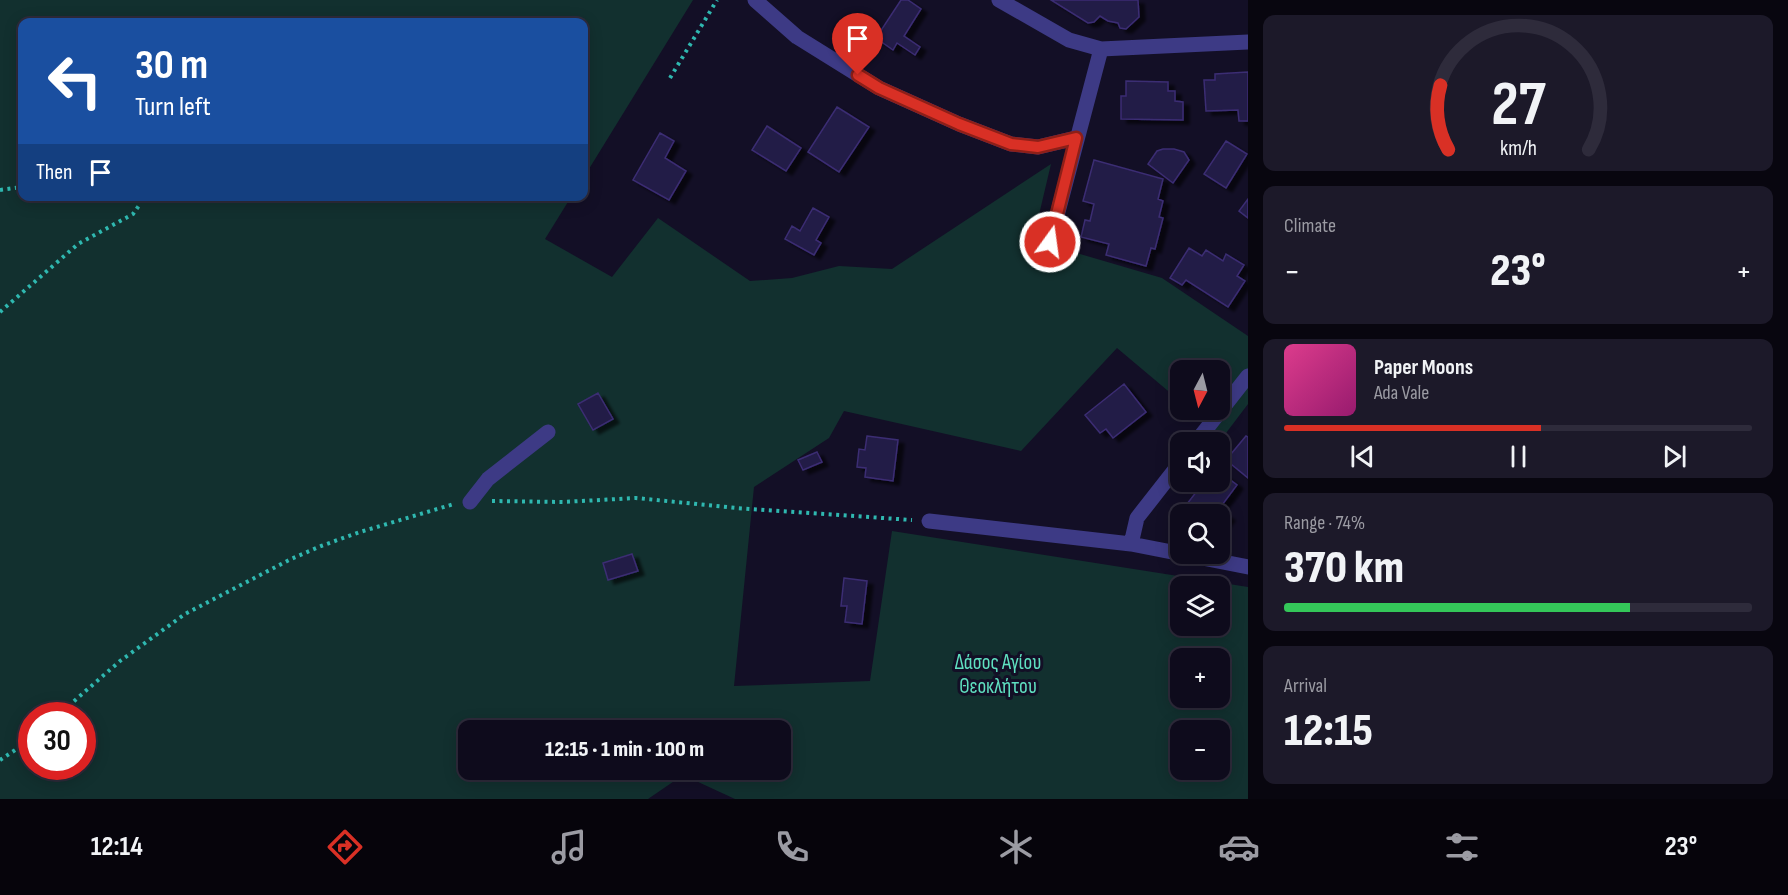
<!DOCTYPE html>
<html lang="en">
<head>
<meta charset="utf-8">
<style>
  :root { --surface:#0e0b1c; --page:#1c1929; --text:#f1f3f6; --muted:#9b9ba3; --line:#2e2b3b; --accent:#d93025 }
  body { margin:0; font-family:"Sofia Sans Condensed",sans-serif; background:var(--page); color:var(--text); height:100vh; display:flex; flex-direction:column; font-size:22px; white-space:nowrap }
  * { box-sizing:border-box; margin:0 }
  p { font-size:20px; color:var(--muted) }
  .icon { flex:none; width:33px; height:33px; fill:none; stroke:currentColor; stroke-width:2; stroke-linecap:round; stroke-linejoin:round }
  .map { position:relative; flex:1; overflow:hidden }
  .sheet { display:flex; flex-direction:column; gap:15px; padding:15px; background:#08060f; width:540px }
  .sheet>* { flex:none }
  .guide { position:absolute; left:18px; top:18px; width:570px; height:183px; border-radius:12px; box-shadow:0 3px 15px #0003,0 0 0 2px var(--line); background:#1a4fa0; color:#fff; overflow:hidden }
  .needle { width:39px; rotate:187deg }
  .controls { position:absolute; left:1170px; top:360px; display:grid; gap:12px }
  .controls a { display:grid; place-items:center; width:60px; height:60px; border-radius:12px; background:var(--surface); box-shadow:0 3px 15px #0003,0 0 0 2px var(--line); font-size:30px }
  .speed { position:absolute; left:18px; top:702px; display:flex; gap:12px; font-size:30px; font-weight:700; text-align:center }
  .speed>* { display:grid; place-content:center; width:78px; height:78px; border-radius:50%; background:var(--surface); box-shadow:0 3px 15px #0003,0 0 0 2px var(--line); line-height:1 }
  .speed .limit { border:9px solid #d22; background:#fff; color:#111 }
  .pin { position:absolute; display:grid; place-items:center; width:51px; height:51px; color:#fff; margin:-62px -26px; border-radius:50% 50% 50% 0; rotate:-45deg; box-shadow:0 0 6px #0007 }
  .pin .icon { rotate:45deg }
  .me { position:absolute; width:66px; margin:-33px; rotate:14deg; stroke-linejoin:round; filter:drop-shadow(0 0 4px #0008) }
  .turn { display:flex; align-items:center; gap:21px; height:126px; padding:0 18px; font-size:27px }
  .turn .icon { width:78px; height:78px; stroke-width:2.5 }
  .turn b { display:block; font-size:42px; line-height:51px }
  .then { display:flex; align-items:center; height:57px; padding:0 18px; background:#0003; gap:12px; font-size:22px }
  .big { font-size:45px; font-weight:800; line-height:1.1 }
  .sheet .widget { flex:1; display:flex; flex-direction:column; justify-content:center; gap:9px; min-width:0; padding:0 21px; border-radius:12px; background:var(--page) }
  .sheet .dial { align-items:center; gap:0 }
  .dial svg { height:156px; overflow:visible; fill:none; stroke:var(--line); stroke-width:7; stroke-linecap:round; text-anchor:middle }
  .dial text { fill:var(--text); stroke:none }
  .song { display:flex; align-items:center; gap:18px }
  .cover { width:72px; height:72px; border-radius:9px; background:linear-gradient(135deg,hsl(330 70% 55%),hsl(320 70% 35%)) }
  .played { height:6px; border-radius:3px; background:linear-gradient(90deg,var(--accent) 55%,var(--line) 55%) }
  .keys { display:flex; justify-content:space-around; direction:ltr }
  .heat { display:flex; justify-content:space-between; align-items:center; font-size:33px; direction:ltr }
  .charge { height:9px; border-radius:4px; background:linear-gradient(90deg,#34c759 74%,var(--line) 0) }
  .trip { position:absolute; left:458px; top:720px; width:333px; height:60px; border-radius:12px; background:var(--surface); box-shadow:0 3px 15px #0003,0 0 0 2px var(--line); font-weight:800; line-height:60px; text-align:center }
  .tab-bar { display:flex; height:96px; justify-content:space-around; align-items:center; background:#06040b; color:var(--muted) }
  .tab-bar .icon { width:42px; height:42px }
  .tab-bar .current { color:var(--accent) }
  .tab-bar b { font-size:27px; color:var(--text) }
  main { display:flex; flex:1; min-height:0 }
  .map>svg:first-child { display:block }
  .green { fill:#12302f; fill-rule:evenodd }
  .building { fill:#241b47; stroke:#3b2d73; stroke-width:1.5; filter:url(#shadow) }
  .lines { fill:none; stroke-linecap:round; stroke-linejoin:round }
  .path { stroke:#2fb8b0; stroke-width:4; stroke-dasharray:3 4.5; stroke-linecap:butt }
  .minor { stroke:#3d3a85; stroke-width:15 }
  .route-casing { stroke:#8d1f18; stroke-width:15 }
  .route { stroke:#d93025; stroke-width:10 }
  .labels { text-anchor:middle; stroke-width:6; stroke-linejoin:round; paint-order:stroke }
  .park-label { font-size:21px; fill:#5fe0c0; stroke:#130f26 }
</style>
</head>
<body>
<main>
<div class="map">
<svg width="1248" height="799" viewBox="0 0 1248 799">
  <defs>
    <filter id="shadow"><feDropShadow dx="6" dy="4" stdDeviation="1.5" flood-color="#0009"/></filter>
  </defs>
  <rect width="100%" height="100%" fill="#130f26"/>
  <!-- green -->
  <path class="green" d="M0,0H693L584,177V22H22V196L571,197L545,239L612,277L658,218L750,281L792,278L839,266L892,269L1051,164L1029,257L1063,249L1162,278L1248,336V404L1223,437L1190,410H1220V370H1180V401L1117,348L1021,451L844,411L829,438L754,487L734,686L870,681L892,531L1248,587V799H735L683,775L648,799H0ZM1180,586H1220V626H1180ZM1180,658H1220V698H1180ZM32,716H82V766H32ZM468,730H780V770H468ZM1180,730H1220V770H1180Z"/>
  <!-- building -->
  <path class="building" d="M901,0H908L921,9L904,36L920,47L915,55L897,43L893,50L876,38Z
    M1051,0H1138L1139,17L1126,29L1120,28L1118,23L1108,21L1100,16L1094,22L1088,23Z
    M1248,72V121H1239L1238,110L1206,111L1204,80H1215V74Z
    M1126,81L1168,82V91H1175V101L1183,102V120L1121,119V96H1126Z
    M837,107L869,127L839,172L808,152Z
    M767,126L801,148L786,171L752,150Z
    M660,133L674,141L665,158L686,171L669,200L633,180Z
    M1226,141L1247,154L1226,188L1204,174Z
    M1163,149H1174L1184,152L1189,160L1173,183L1148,164L1157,151Z
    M1094,160L1163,179L1158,199L1163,201L1159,217L1163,218L1155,249L1151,248L1146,266L1106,255L1109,244L1081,237L1085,220L1090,221L1094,204L1083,201Z
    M1248,199V218L1239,211Z
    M813,208L829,217L816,240L821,243L814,255L785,239L792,226L800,231Z
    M1189,248L1202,256L1206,250L1223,261L1226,254L1244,265L1237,276L1245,281L1228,307L1186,280L1182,285L1170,278Z
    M1124,384L1146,412L1113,438L1106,429L1100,433L1085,415Z
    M598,393L613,419L593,430L578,404Z
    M867,436L898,440L893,481L865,477L866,468L857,467L859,449L865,450Z
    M1246,436L1248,437V478L1226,460Z
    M817,452L822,462L803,470L798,460Z
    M1220,472L1237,485L1219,509L1229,517L1220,529V514L1180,513L1204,482H1220Z
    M632,554L638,571L608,580L603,563Z
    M844,578L867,581L862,624L845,622L847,606H841Z"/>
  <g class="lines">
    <!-- path -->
    <path class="path" d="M670,78L717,0
      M0,190L22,187
      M0,312L78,244L133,214L140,204V196
      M492,501L563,502L636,498L736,508L912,520
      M57,716L120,661L185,614L291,559L321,546L360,532L454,504
      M0,760L32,739"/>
    <!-- minor -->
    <path class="minor" d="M755,0L797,37L879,88L959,124L1011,144L1038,147L1076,138
      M999,0L1069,40L1101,49L1248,42
      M1050,242L1101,49
      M1196,442L1248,376
      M470,502L488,479L548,432
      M929,521L1131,544L1248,567
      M1131,544L1137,518L1180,463"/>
  </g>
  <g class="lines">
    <defs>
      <path id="route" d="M858,75L879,88L959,124L1011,144L1038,147L1076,138L1050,242"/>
    </defs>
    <!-- route casing -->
    <use href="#route" class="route-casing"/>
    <!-- route -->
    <use href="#route" class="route"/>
  </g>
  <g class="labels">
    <!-- park labels -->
    <g class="park-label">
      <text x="998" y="669">Δάσος Αγίου<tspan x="998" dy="24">Θεοκλήτου</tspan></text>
    </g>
  </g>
</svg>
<div class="controls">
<a><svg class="needle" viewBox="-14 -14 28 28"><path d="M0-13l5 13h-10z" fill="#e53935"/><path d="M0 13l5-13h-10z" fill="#9b9ba3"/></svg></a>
<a><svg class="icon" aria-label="sound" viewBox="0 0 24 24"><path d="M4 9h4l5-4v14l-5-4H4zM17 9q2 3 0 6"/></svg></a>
<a><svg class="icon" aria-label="search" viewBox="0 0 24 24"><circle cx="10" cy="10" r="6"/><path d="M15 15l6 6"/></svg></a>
<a><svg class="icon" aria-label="layers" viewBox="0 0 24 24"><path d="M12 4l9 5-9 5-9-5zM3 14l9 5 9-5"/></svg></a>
<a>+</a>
<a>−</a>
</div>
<div class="speed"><div class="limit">30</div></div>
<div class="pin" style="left:858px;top:75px;background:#d93025"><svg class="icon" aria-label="arrive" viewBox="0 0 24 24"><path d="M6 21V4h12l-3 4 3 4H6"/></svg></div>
<svg class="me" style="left:1050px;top:242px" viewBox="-20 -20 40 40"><circle r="17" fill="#d93025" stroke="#fff" stroke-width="3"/><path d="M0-11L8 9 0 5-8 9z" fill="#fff"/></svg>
<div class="trip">12:15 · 1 min · 100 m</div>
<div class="guide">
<div class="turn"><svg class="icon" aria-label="left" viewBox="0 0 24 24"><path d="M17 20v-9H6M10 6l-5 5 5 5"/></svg><div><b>30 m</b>Turn left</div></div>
<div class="then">Then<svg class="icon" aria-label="arrive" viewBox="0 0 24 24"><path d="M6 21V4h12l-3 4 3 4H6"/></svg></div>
</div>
</div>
<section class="sheet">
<div class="widget dial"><svg viewBox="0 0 100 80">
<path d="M14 69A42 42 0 1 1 86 69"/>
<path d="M14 69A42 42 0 0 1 10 36" stroke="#d93025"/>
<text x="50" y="56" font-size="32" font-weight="700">27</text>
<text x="50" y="72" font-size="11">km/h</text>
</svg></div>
<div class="widget"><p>Climate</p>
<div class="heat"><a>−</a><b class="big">23°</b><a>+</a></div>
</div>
<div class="widget">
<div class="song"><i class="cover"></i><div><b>Paper Moons</b><p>Ada Vale</p></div></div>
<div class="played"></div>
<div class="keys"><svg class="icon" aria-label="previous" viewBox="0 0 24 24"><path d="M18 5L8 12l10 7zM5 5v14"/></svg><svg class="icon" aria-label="pause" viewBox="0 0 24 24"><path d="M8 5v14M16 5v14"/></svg><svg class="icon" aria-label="next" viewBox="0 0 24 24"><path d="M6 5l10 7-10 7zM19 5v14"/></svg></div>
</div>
<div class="widget"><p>Range · 74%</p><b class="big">370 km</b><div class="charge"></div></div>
<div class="widget"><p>Arrival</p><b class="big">12:15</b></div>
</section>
</main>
<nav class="tab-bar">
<b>12:14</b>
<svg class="icon current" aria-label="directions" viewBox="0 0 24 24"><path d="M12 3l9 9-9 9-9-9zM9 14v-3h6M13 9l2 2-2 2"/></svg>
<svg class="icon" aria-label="music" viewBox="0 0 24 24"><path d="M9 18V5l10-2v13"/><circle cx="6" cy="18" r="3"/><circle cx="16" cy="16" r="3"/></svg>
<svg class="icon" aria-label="phone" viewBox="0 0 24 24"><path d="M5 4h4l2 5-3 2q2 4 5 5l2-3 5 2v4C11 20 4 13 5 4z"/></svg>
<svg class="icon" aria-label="climate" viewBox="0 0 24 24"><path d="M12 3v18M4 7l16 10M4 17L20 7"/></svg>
<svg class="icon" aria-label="car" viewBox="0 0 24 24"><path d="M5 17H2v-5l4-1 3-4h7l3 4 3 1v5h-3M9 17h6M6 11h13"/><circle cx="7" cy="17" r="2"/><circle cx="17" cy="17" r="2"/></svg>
<svg class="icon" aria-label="filters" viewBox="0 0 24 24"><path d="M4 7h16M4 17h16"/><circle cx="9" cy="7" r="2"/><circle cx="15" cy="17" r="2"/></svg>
<b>23°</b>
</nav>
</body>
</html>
